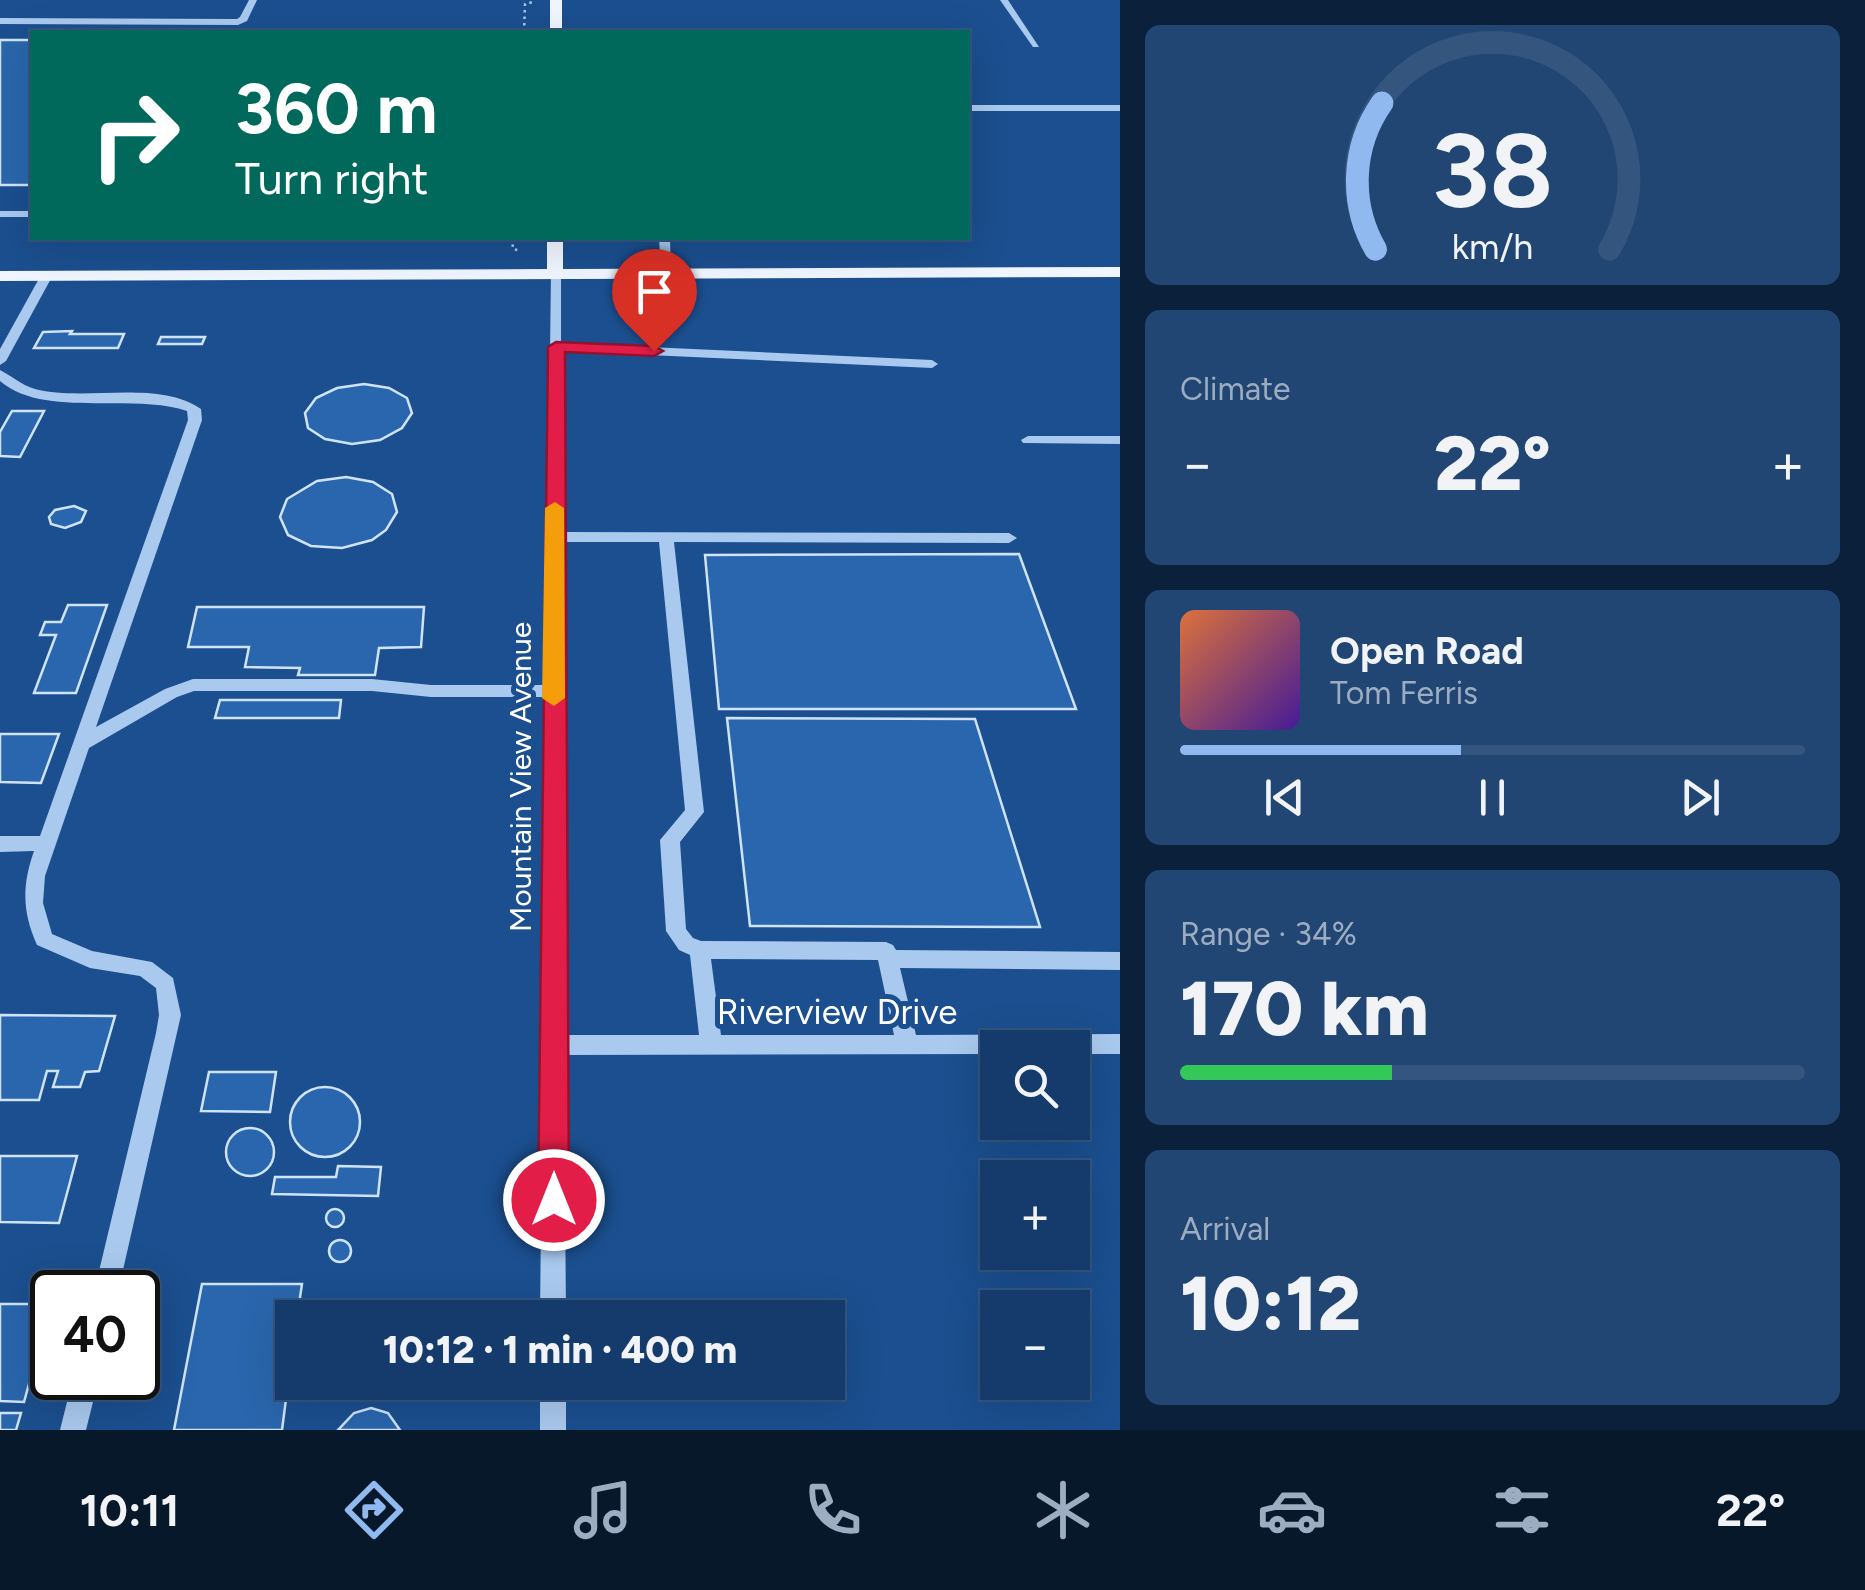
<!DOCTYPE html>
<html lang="en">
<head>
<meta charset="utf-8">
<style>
  :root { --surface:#143b6b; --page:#214673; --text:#f1f3f6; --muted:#9dadc1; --line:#33557e; --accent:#90b9f0 }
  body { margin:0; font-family:Figtree,sans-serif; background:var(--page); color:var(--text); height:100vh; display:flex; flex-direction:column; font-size:38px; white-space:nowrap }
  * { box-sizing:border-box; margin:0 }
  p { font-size:32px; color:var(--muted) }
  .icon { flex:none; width:55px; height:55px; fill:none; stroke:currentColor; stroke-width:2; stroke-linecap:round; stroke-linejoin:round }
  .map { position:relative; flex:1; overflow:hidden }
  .panel { display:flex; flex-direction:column; gap:25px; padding:25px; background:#0b203b; width:745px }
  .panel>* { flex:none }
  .banner { position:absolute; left:30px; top:30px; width:940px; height:210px; border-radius:0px; box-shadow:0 10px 40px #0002,0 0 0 2px var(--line); background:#00695c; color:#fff; overflow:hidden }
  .buttons { position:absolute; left:980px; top:1030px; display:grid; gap:20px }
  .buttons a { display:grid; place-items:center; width:110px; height:110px; border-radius:0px; background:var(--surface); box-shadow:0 10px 40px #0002,0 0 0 2px var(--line); font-size:50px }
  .speed { position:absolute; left:30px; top:1270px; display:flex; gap:20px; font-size:50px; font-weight:700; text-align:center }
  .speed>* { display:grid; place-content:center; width:130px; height:130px; border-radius:50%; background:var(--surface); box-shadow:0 10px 40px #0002,0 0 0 2px var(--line); line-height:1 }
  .speed .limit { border:5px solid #111; border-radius:15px; background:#fff; color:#111 }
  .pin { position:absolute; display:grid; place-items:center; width:85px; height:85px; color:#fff; margin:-102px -42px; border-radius:50% 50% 50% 0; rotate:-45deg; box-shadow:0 0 10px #0007 }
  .pin .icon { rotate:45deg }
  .me { position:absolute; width:110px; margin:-55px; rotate:0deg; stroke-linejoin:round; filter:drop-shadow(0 0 8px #0008) }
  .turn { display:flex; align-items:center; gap:35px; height:210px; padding:0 40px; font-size:45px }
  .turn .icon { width:130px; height:130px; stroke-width:2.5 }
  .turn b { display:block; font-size:70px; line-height:85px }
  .big { font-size:75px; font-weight:800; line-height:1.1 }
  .panel .card { flex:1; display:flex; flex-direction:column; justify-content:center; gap:15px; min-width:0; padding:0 35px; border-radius:15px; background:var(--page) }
  .panel .dial { align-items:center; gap:0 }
  .dial svg { height:260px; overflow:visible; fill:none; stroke:var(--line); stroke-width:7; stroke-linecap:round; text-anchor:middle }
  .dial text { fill:var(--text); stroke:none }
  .song { display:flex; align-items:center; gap:30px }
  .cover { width:120px; height:120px; border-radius:15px; background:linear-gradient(135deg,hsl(20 70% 55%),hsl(260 70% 35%)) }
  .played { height:10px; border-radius:5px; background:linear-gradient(90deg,var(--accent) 45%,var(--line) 45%) }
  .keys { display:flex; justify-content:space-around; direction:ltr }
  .heat { display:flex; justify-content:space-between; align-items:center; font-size:55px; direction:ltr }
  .charge { height:15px; border-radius:8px; background:linear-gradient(90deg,#34c759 34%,var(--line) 0) }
  .trip { position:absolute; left:275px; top:1300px; width:570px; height:100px; border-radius:0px; background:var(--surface); box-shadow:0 10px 40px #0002,0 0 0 2px var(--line); font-weight:800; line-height:100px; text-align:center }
  .tab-bar { display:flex; height:160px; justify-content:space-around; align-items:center; background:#08182b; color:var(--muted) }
  .tab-bar .icon { width:70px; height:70px }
  .tab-bar .current { color:var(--accent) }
  .tab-bar b { font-size:45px; color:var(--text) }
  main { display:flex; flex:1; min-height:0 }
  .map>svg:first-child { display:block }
  .building { fill:#2a66ad; stroke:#cfe3fa; stroke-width:2.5 }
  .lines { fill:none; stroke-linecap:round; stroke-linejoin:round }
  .path { stroke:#a9c9ee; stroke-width:2.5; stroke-dasharray:2.5 4; stroke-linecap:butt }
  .minor { fill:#a9c9ee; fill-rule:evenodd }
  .major { fill:#f0f6ff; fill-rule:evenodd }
  .route { fill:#e11d48; stroke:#92132f; stroke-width:2.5 }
  .slow { fill:#f59e0b }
  .labels { text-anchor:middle; stroke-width:10; stroke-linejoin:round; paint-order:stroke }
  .street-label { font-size:30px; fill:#fff; stroke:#1b4f8f }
  .near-street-label { font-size:35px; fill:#fff; stroke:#1b4f8f }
</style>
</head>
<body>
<main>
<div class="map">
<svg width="1120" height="1430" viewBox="0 0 1120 1430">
  <rect width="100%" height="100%" fill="#1b4f8f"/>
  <!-- building -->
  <path class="building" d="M0,40H32V185H0Z
    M72,331L70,334H124L118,348H34L43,332Z
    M161,337H205L202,344H158Z
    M364,384L389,388L407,398L412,413L402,428L380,440L352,444L325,439L308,428L305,413L316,398L337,388Z
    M12,411H44L20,457L0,456V432Z
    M346,477L373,482L392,494L397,512L386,530L372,540L342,548L311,546L288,535L280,517L287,499L317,481Z
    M74,506L86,511L81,522L65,528L51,524L49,517L55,510Z
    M1019,554L1076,709H719L705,555Z
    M68,605H107L76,693H34L56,635H40L45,622H61Z
    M197,607H424L421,647L379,648L375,675H298L300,668L245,667L249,647H188Z
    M220,700H341L339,718H215Z
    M727,718L975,719L1040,927L750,926Z
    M0,734H59L41,783L0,782Z
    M0,1015L115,1016L99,1071L85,1072L80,1087H53L58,1071H47L39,1100H0Z
    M209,1072H276L270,1112L201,1111Z
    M290 1122a35 35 0 1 1 70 0a35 35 0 1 1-70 0Z
    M226 1152a24 24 0 1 1 48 0a24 24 0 1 1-48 0Z
    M0,1156H77L59,1223L0,1222Z
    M338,1166L381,1167L378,1196L272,1194L275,1177H336Z
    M326 1218a9 9 0 1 1 18 0a9 9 0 1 1-18 0Z
    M329 1251a11 11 0 1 1 22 0a11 11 0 1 1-22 0Z
    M202,1284H302L297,1318H292V1353L282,1430H174Z
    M0,1304H51L24,1402L0,1401Z
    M371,1408L388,1413L400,1430H338L354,1413Z
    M0,1413H21L16,1430H0Z"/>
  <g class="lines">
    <!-- path -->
    <path class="path" d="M524,32L525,4L533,2
      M512,238L513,249L521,251"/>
    <!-- minor -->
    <path class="minor" d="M249,0H257L247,21L238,25L0,24V18L237,19L240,17Z
      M1000,0H1008L1039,47H1033Z
      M968,105H1120V111H968Z
      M0,211H32V217H0Z
      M659,238H670L671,274L661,272Z
      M551,270L561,272V343L932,360L938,364L932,368L561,351L562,532L1009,533L1017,538L1009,543L674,542L704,812L680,842L686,929L693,938L701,941L886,942L893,945L896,950L1120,952V970L900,968L916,1035L1120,1034V1054H1072V1048H998V1054L564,1055L566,1318H540L546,697H431L372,691H194L177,697L89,748L45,876L43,903L52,934L92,951L152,962L173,978L181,1015L118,1292H94L156,1033L159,1015L156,988L140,976L90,968L37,945C22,912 22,885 34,851L0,852V836H40L188,420L187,411C132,392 44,419 0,381V370C12,376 21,385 35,389C85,402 157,379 201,409L202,420L96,727L165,689L193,679H372L431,685H546ZM562,542H659L685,810L660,840L666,931L679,950L690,955L699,1035H564ZM711,959L878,960L894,1035H721Z
      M47,271L53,275L6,361L0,365V349L41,275Z
      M1028,436H1120V444L1023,443L1021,440Z
      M73,1378H99L86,1430H60Z
      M540,1382H566V1430H540Z"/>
    <!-- major -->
    <path class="major" d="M550,0H562V32H550Z
      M547,238H563V269L1120,267V277L0,281V271L547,269Z"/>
  </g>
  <!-- route -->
  <path class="route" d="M556,342L654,346L663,351L654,356L565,352L569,1200L564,1211L554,1216L543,1211L538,1200L548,347Z"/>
  <!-- slow -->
  <path class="slow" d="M555,502L564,508L565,698L554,706L542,698L545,508Z"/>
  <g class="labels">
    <!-- street labels -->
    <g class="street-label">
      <text transform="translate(521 777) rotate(-90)" y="10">Mountain View Avenue</text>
    </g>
    <!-- near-street labels -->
    <g class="near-street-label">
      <text x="837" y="1024">Riverview Drive</text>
    </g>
  </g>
</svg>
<div class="buttons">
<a><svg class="icon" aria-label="search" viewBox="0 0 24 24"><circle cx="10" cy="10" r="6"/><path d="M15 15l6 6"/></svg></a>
<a>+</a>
<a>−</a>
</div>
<div class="speed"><div class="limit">40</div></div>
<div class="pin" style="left:654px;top:351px;background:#d93025"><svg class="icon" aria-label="arrive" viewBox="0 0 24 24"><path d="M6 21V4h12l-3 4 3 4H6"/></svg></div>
<svg class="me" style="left:554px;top:1200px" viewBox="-20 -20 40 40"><circle r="17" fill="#e11d48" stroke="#fff" stroke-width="3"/><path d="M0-11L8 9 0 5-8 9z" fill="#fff"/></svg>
<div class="trip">10:12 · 1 min · 400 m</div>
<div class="banner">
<div class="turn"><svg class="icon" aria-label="right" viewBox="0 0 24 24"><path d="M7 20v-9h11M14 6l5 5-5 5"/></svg><div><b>360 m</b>Turn right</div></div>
</div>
</div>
<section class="panel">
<div class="card dial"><svg viewBox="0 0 100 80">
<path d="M14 69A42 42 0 1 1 86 69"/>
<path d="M14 69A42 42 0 0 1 16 24" stroke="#90b9f0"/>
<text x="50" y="56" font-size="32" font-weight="700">38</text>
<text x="50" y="72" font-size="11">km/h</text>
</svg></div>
<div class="card"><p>Climate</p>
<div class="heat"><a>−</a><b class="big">22°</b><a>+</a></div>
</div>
<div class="card">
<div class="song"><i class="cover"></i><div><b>Open Road</b><p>Tom Ferris</p></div></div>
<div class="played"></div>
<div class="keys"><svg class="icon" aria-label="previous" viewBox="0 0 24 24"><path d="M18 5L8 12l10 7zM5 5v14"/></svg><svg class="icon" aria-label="pause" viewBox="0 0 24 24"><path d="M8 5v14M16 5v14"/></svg><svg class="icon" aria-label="next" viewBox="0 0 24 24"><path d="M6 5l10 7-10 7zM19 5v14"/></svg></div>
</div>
<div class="card"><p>Range · 34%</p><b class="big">170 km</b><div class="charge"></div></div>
<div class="card"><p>Arrival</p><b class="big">10:12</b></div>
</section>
</main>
<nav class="tab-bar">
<b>10:11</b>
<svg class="icon current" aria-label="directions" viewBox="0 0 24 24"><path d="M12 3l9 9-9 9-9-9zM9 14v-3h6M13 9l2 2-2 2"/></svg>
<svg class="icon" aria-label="music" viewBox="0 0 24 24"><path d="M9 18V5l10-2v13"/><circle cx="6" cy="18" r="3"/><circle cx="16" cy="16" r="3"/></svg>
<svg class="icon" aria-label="phone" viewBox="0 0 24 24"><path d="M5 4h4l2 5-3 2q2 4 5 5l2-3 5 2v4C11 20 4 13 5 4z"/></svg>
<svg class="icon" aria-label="climate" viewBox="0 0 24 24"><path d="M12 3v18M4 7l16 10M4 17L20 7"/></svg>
<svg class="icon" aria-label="car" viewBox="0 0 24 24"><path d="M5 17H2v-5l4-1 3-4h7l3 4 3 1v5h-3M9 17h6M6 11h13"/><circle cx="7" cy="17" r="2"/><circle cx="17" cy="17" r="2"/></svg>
<svg class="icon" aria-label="filters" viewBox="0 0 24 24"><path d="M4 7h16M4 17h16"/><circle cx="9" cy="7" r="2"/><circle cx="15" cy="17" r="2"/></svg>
<b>22°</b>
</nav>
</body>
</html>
